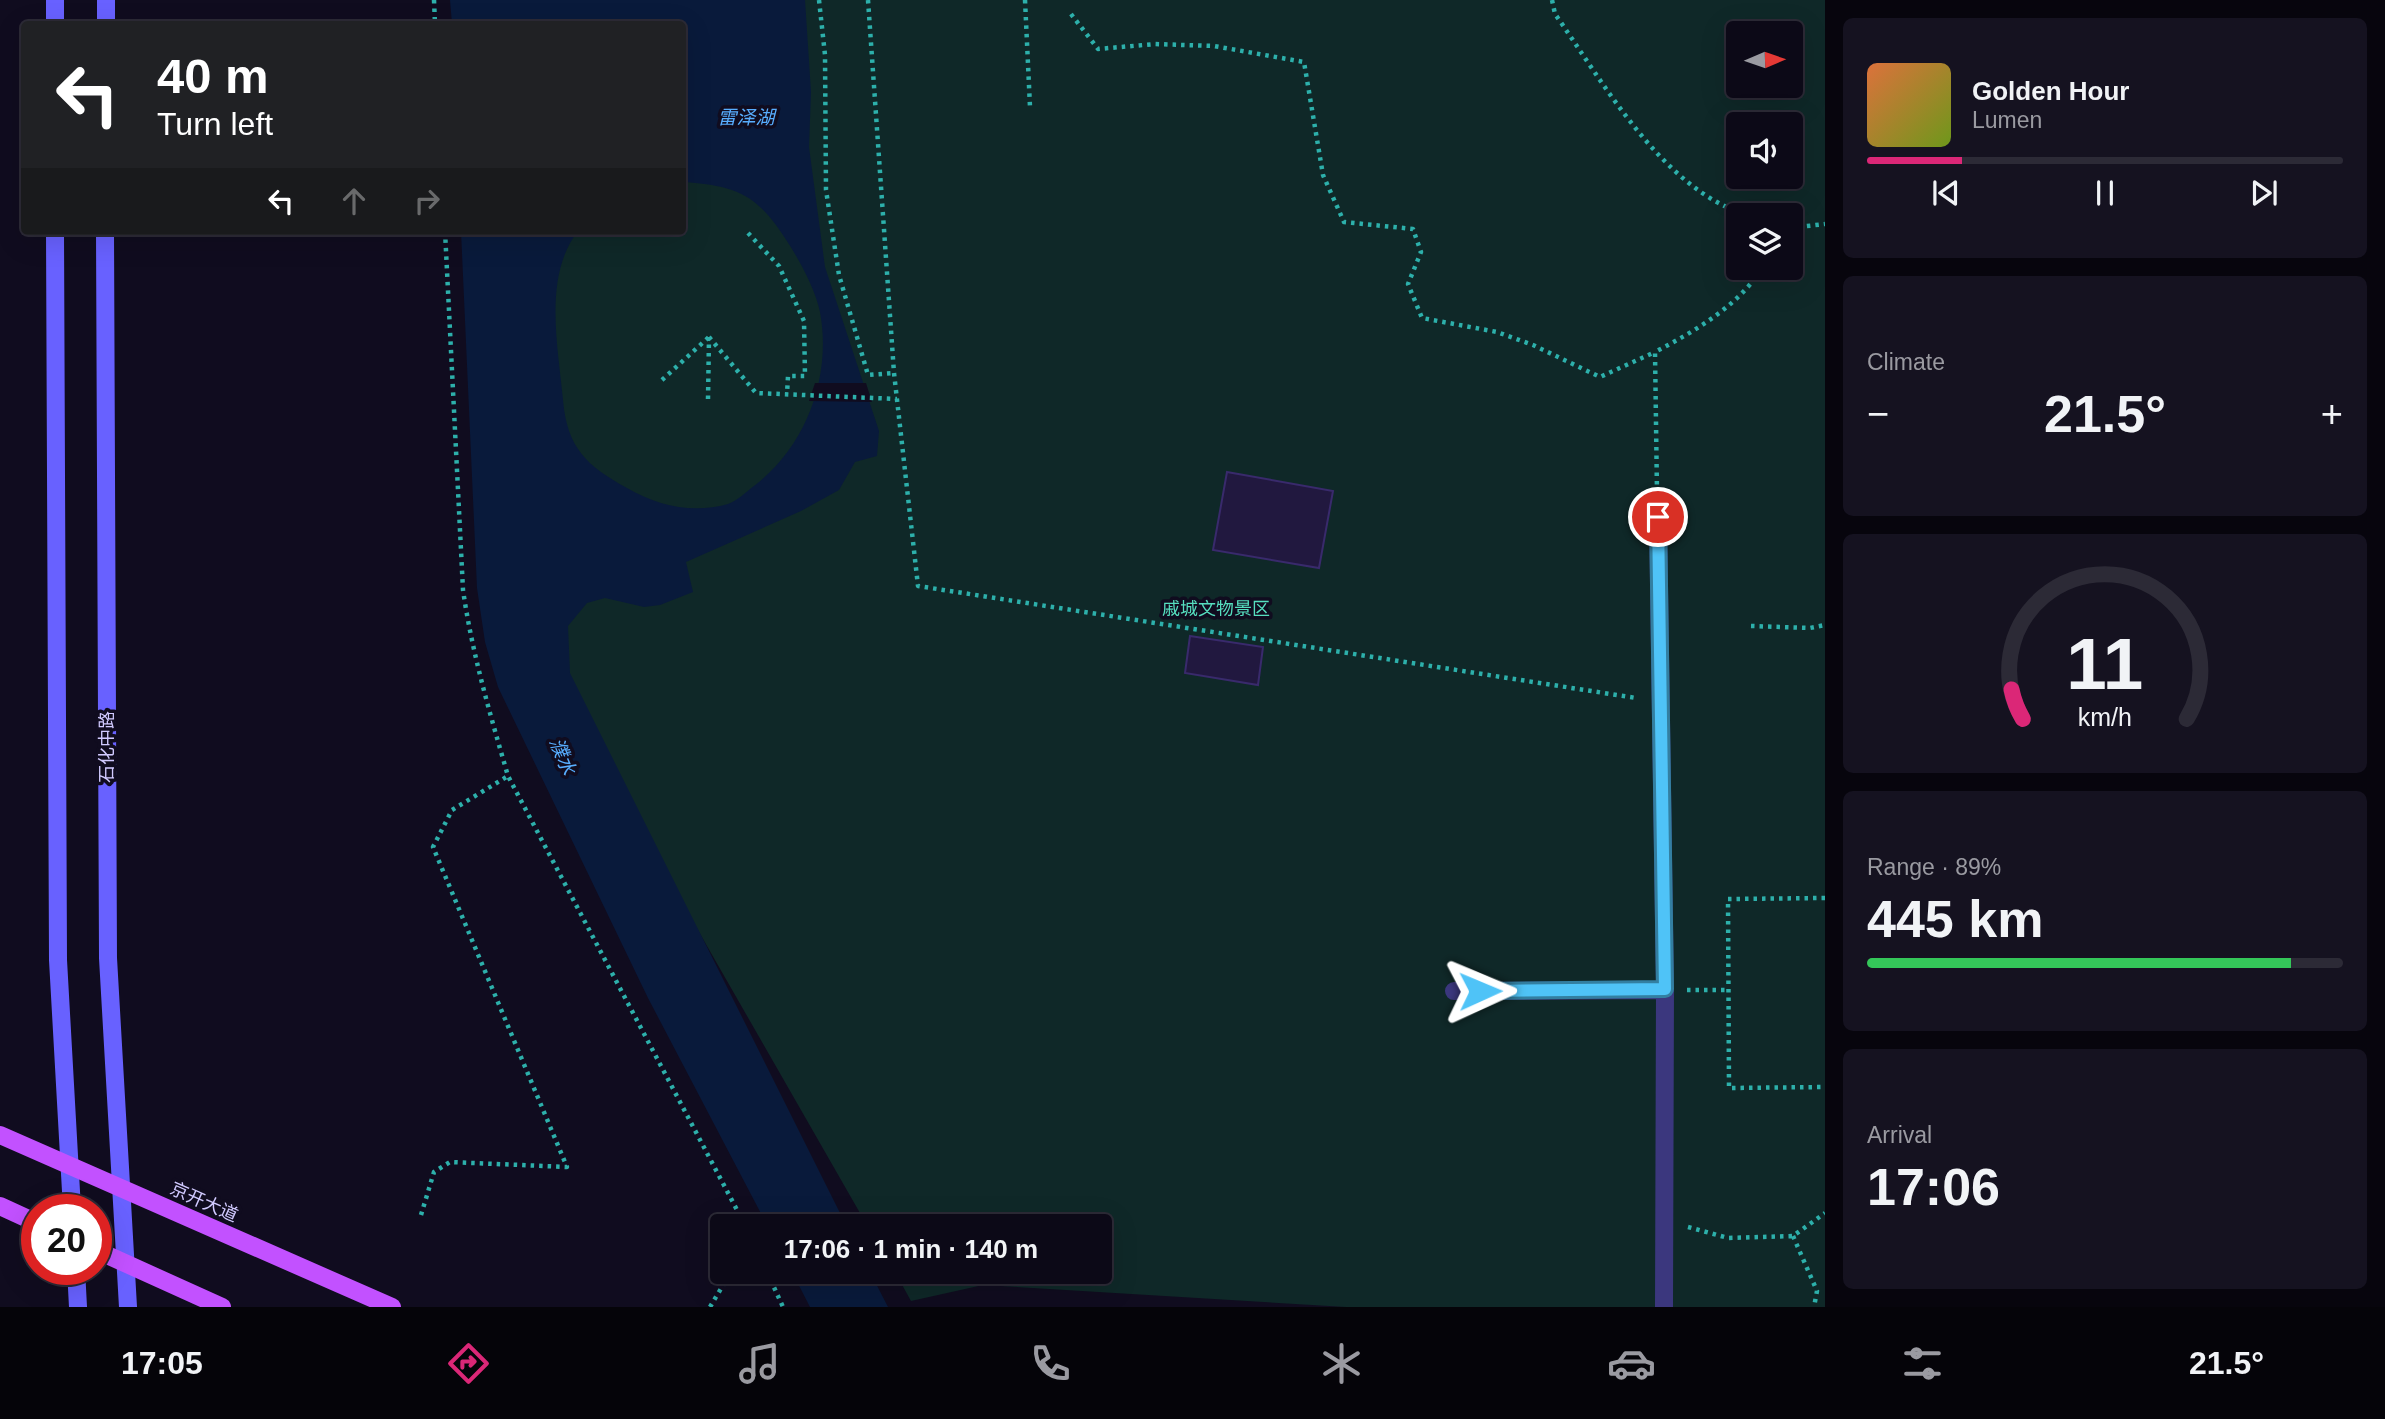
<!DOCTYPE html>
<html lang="en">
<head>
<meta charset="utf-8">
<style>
  :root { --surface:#0c0917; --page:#151220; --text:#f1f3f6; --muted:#9a9aa1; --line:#2c2a36; --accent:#db2777 }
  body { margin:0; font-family:Helvetica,"Noto Sans SC",sans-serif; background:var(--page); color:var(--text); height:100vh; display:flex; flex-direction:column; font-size:26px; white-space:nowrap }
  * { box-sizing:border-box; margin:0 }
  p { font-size:23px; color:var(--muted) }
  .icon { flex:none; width:38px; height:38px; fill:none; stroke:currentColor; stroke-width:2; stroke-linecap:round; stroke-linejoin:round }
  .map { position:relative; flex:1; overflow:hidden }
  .drawer { display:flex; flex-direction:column; gap:18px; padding:18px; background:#07050d; width:560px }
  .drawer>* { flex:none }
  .top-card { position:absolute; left:21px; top:21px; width:665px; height:214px; border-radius:7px; box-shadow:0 7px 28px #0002,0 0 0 2px var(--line); background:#202124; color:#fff; overflow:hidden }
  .needle { width:46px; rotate:88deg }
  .controls { position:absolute; left:1726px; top:21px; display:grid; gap:14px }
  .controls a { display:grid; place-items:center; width:77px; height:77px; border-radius:7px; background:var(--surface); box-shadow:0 7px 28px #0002,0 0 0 2px var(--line); font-size:35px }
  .speed { position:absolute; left:21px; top:1194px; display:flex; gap:14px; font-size:35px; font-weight:700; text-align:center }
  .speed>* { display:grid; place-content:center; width:91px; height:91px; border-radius:50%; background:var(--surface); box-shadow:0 7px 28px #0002,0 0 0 2px var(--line); line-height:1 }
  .speed .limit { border:10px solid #d22; background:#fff; color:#111 }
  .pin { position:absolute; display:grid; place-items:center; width:60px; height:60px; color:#fff; margin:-30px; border:4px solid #fff; border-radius:50%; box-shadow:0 2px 7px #0007 }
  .me { position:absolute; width:77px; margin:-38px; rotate:89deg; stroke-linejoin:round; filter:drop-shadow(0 0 5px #0008) }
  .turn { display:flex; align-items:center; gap:24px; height:147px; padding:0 21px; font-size:32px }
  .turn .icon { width:91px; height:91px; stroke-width:2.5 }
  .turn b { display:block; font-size:49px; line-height:60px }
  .lanes { display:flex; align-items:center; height:66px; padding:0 21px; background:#0003; justify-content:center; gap:35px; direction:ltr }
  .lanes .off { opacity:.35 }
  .big { font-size:52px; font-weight:700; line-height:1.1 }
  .drawer .card { flex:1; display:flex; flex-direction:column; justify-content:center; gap:10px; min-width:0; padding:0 24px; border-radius:10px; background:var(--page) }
  .drawer .dial { align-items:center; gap:0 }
  .dial svg { height:182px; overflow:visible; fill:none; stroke:var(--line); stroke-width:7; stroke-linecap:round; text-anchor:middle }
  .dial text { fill:var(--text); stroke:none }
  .song { display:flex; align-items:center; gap:21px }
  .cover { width:84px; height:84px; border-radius:10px; background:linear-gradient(135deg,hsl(20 70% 55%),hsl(80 70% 35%)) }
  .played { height:7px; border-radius:4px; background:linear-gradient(90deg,var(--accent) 20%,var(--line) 20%) }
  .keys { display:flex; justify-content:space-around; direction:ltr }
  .heat { display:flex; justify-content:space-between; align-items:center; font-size:38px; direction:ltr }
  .charge { height:10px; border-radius:5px; background:linear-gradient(90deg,#34c759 89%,var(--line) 0) }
  .trip { position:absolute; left:710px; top:1214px; width:402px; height:70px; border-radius:7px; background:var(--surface); box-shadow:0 7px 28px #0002,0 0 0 2px var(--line); font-weight:700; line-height:70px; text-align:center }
  .tabs { display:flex; height:112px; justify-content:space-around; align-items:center; background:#050409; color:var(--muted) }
  .tabs .icon { width:49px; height:49px }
  .tabs .on { color:var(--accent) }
  .tabs b { font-size:32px; color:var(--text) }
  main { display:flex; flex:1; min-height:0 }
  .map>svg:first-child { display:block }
  .green { fill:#0f2828; fill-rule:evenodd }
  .water { fill:#091a3b }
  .pier { fill:#100c1f }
  .building { fill:#21183f; stroke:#392a6c; stroke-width:2 }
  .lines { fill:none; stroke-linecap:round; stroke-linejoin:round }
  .path { stroke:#2db0ab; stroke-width:4.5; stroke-dasharray:3.5 5; stroke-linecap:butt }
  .service { stroke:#3b377e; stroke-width:18 }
  .secondary { stroke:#6861ff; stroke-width:18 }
  .primary { stroke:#c251ff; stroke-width:18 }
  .route-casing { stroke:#337fa1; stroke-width:18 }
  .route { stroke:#4fc3f7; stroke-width:12 }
  .labels { text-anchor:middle; stroke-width:7; stroke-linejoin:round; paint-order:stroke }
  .park-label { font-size:18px; fill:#56debf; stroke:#100c1f }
  .street-label { font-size:18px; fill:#d1caff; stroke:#100c1f }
  .water-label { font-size:19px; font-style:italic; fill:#58aeff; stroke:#100c1f }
</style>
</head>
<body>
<main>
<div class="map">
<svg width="1825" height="1307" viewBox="0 0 1825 1307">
  <rect width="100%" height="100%" fill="#100c1f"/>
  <!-- green -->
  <path class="green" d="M537,0H1825V1307H1346L983,1285L911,1301L895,1272H1101V1227H868L562,693L542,231H682V24ZM1738,33H1790V86H1738ZM1738,124H1790V177H1738ZM1738,215H1790V268H1738Z"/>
  <!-- water -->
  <path class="water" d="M450,0H805L811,92L809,147L825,267L879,431L877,456L855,462L839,490L801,511L686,562L693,592L660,605L644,607L605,598L587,603L568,626L570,673L847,1227H768L648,998L498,687L485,642L477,588L461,231H578C543,276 558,346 563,400C567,448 587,466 627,488C658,506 693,514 728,504C737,501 746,492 754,486C806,447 832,377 820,312C816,292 803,267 792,249C760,198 744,186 683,182L682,24H452Z
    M792,1272H870L888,1307H810Z"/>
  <!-- pier -->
  <path class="pier" d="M815,383H866L872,402L809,401Z"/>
  <!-- building -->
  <path class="building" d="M1227,472L1333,491L1319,568L1213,550Z
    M1190,636L1263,647L1258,685L1185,673Z"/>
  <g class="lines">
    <!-- path -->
    <path class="path" d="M434,0L435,24
      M819,0L825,55L826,190L839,275L868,375L894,373
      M868,0L894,373L918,586L1636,698
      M1025,0L1030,107
      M1552,0L1555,14C1603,82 1663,190 1747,215
      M1071,14L1098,49L1155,44L1214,46L1304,62L1323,175L1344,222L1413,229L1421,252L1408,284L1422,318L1497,332L1533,345L1600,377L1655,352
      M1790,228L1825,224
      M445,231L463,590C472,653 490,714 508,776L746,1227
      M748,233L779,266L804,321L805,376H788L787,394
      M709,337L756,393L897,399
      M662,380L709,337
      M708,399L709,338
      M1657,493L1655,352C1697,330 1736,307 1763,268
      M1751,626L1810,628L1825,625
      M1825,898L1728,899L1729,1088L1825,1087
      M1687,990H1729
      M421,1215L434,1172L450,1162L567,1167L433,847L452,810L508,776
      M1688,1227L1728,1238L1793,1236L1825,1213
      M1793,1236L1817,1291L1814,1307
      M767,1272L783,1307
      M710,1307L731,1272"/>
    <!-- service -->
    <path class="service" d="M1658,517L1665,990L1664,1307
      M1454,991L1665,990"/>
    <!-- secondary -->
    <path class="secondary" d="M55,24V0
      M106,24V0
      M55,231L58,960L72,1209
      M105,231L108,958L128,1307
      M76,1269L78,1307"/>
    <!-- primary -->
    <path class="primary" d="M0,1135L392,1307
      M0,1206L37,1223
      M96,1250L222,1307"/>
  </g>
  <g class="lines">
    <defs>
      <path id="route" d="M1480,991L1665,989L1658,517"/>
    </defs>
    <!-- route casing -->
    <use href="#route" class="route-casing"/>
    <!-- route -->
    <use href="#route" class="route"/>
  </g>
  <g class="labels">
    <!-- park labels -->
    <g class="park-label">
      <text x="1216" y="615">戚城文物景区</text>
    </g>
    <!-- street labels -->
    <g class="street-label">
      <text transform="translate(107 747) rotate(-90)" y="6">石化中路</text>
      <text transform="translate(204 1202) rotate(24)" y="6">京开大道</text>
    </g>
    <!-- water labels -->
    <g class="water-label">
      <text x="746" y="124">雷泽湖</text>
      <text transform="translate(563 756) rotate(67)" y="7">濮水</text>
    </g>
  </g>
</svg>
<div class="controls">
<a><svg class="needle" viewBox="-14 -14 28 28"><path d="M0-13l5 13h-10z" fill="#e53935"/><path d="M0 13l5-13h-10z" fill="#9a9aa1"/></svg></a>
<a><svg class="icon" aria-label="sound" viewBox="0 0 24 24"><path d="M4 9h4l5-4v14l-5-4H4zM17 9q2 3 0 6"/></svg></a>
<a><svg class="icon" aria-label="layers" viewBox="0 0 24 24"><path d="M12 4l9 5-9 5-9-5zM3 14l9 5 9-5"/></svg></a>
</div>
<div class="speed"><div class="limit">20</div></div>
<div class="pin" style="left:1658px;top:517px;background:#d93025"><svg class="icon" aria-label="arrive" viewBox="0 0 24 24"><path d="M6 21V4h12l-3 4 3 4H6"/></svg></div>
<svg class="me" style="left:1480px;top:991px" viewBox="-20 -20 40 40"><path d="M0-17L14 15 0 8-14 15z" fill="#4fc3f7" stroke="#fff" stroke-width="4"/></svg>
<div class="trip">17:06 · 1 min · 140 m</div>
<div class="top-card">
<div class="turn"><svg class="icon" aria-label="left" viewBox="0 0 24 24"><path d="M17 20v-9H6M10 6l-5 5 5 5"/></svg><div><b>40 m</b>Turn left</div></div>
<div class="lanes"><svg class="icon" aria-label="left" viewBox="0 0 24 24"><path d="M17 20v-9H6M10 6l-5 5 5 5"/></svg><svg class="icon off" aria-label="ahead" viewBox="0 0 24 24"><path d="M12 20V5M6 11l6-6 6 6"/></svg><svg class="icon off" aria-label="right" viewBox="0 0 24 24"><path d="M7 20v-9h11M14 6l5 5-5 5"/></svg></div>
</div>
</div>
<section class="drawer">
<div class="card">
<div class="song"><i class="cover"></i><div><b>Golden Hour</b><p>Lumen</p></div></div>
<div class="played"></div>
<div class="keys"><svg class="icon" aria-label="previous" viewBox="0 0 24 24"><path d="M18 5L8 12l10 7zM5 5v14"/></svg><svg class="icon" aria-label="pause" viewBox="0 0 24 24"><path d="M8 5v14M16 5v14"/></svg><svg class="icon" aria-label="next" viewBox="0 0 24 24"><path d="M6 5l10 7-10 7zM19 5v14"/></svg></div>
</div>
<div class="card"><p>Climate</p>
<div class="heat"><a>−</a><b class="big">21.5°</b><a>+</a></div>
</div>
<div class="card dial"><svg viewBox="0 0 100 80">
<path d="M14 69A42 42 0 1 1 86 69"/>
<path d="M14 69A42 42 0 0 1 9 56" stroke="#db2777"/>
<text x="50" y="56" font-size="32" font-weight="700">11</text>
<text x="50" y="72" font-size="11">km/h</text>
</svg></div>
<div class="card"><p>Range · 89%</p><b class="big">445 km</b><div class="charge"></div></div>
<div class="card"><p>Arrival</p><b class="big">17:06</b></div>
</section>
</main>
<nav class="tabs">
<b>17:05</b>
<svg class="icon on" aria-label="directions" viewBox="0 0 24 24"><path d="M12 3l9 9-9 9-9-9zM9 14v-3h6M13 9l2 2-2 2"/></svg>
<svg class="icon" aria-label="music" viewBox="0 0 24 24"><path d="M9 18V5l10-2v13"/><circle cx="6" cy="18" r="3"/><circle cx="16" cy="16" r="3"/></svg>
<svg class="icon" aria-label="phone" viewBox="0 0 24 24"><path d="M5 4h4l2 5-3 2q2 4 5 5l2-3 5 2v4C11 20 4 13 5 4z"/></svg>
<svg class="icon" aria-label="climate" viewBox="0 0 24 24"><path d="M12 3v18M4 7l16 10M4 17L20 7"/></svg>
<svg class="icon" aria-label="car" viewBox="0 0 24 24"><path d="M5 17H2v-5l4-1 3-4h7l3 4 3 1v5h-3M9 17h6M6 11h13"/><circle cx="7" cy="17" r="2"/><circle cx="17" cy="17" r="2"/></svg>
<svg class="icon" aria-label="filters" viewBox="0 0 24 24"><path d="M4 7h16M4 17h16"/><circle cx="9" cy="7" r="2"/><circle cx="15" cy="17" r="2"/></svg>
<b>21.5°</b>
</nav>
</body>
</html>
